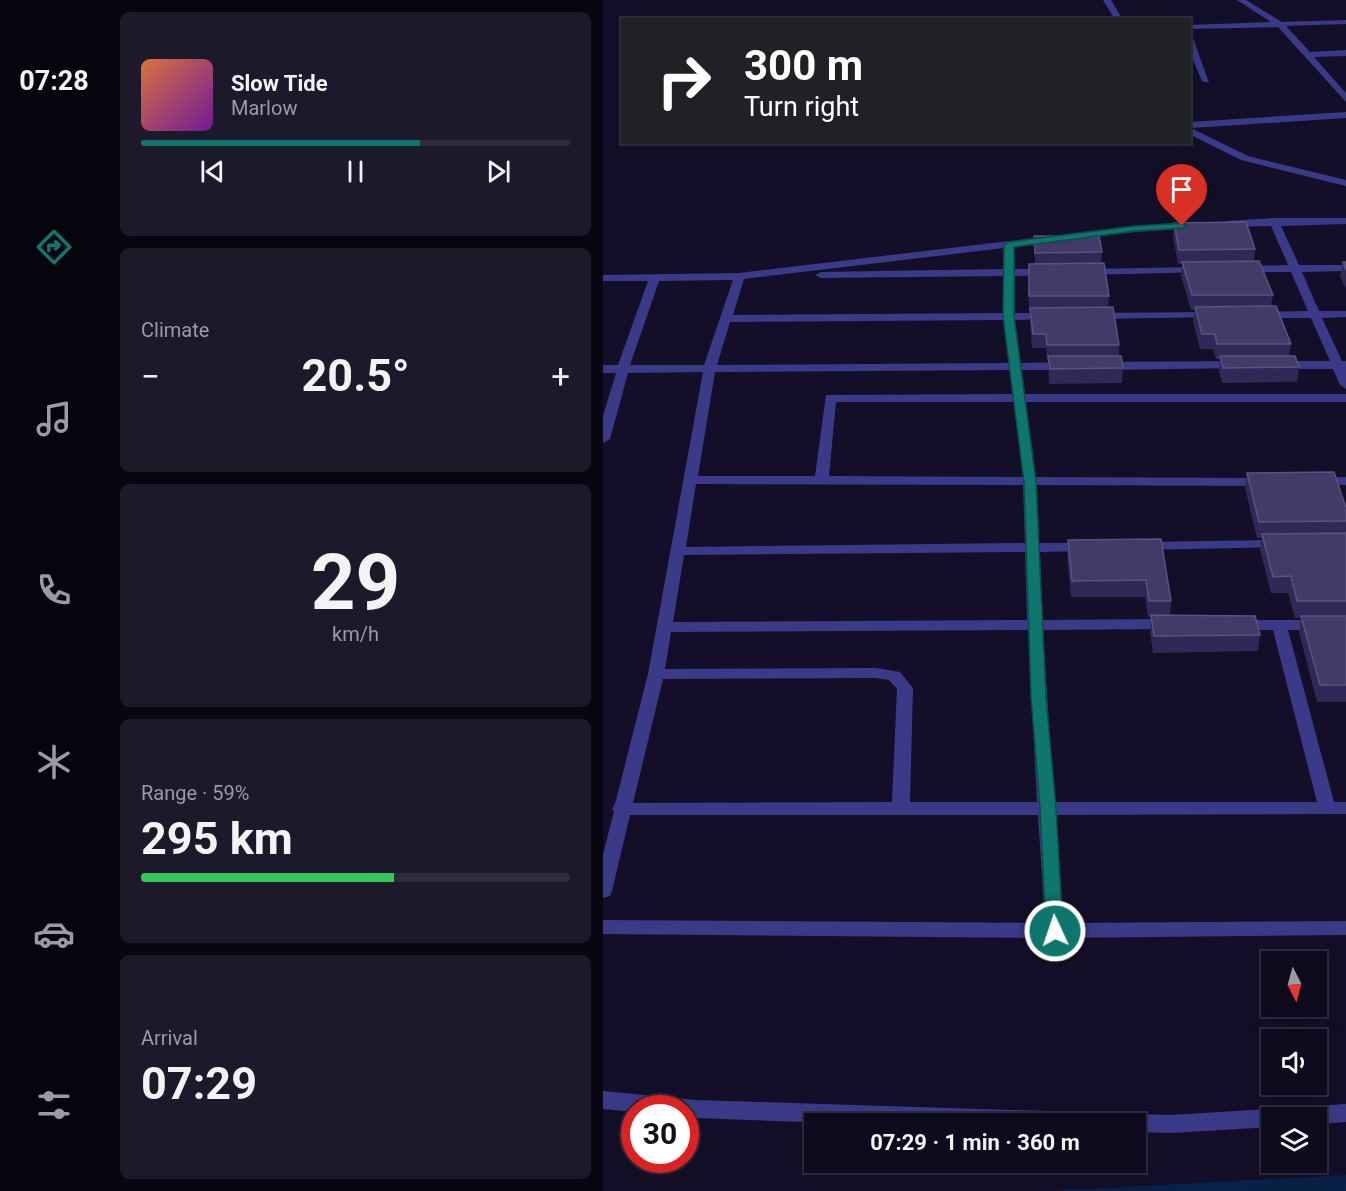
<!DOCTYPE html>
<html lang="en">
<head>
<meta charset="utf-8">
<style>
  :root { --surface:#0e0b1e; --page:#1c192b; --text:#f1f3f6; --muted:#9b9ba4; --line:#2e2b3c; --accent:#0f766e }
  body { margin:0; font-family:Roboto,sans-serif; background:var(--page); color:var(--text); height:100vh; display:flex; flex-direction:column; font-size:22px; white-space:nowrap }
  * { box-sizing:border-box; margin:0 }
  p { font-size:20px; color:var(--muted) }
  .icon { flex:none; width:33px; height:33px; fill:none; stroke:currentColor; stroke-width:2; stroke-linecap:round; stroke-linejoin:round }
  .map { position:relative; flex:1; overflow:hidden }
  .sheet { display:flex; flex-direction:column; gap:12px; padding:12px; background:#080610; width:495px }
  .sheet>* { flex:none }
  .hud { position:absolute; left:18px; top:18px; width:570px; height:126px; border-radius:0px; box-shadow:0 6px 24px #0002,0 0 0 2px var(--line); background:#202124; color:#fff; overflow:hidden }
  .needle { width:39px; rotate:174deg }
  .controls { position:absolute; left:658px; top:951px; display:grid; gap:12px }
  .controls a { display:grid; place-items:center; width:66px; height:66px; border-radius:0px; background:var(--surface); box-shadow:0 6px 24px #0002,0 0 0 2px var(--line); font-size:30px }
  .speed { position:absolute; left:18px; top:1095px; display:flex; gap:12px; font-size:30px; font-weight:700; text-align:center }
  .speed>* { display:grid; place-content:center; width:78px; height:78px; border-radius:50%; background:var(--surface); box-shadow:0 6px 24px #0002,0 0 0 2px var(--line); line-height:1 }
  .speed .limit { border:9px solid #d22; background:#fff; color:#111 }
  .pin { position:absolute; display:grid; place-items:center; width:51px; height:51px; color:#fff; margin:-62px -26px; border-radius:50% 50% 50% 0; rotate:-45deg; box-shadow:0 0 6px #0007 }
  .pin .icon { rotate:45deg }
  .me { position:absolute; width:66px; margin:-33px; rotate:357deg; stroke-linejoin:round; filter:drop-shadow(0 0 4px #0008) }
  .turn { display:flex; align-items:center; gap:21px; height:126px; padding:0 24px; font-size:27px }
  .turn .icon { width:78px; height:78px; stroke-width:2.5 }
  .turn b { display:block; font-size:42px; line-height:51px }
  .big { font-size:45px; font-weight:700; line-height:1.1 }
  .sheet .card { flex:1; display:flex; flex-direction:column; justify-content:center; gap:9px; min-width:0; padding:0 21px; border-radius:9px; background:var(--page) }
  .sheet .dial { align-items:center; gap:0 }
  .dial b { font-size:78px; line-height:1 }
  .song { display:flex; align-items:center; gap:18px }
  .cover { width:72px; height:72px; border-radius:9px; background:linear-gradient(135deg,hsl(20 70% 55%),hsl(280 70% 35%)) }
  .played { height:6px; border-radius:3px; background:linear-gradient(90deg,var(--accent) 65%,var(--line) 65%) }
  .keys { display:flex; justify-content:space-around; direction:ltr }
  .heat { display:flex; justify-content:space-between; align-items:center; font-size:33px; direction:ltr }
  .charge { height:9px; border-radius:4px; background:linear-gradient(90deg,#34c759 59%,var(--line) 0) }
  .trip { position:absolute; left:201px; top:1113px; width:342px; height:60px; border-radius:0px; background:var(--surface); box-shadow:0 6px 24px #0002,0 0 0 2px var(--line); font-weight:700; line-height:60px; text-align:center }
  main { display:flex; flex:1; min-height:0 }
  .menu { display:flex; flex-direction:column; width:108px; justify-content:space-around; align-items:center; background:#06040c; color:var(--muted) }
  .menu .icon { width:42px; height:42px }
  .menu .selected { color:var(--accent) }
  .menu b { font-size:27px; color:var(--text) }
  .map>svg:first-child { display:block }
  .water { fill:#0a2147 }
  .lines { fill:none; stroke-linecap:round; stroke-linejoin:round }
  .minor { fill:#3b3a88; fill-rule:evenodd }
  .tertiary { fill:#3b3a88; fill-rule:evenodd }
  .wall { fill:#302856 }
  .building { fill:#423b68; stroke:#5a5380; stroke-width:1.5 }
  .route { fill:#0f766e; stroke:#0a4d48; stroke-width:1.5 }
</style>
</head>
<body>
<main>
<nav class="menu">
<b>07:28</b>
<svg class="icon selected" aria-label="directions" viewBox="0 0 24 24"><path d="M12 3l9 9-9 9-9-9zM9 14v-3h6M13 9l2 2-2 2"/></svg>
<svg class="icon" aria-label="music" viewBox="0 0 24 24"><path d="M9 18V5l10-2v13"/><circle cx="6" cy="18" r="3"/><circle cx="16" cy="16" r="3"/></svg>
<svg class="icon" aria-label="phone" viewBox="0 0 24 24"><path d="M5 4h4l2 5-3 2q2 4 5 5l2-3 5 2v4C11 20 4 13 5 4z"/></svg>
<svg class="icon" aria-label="climate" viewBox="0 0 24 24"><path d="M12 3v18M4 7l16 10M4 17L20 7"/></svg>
<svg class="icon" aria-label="car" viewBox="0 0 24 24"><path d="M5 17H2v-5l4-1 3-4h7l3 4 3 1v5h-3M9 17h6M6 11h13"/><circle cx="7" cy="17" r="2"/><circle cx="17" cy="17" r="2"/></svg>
<svg class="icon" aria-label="filters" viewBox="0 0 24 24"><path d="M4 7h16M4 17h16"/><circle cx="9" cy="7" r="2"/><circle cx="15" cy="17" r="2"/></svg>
</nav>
<section class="sheet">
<div class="card">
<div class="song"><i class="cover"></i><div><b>Slow Tide</b><p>Marlow</p></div></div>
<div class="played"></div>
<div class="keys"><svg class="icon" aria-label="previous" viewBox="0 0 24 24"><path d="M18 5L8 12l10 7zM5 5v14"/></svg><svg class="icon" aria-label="pause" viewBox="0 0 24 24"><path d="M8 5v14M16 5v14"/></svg><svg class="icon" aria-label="next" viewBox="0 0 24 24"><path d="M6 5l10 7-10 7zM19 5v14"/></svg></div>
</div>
<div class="card"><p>Climate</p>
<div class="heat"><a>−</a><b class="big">20.5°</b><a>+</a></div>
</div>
<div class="card dial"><b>29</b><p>km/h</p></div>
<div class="card"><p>Range · 59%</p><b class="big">295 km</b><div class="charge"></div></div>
<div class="card"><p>Arrival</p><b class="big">07:29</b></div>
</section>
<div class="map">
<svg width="743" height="1191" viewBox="0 0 743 1191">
  <rect width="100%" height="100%" fill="#130f28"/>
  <!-- water -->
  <path class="water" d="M743,1175V1191H447Z"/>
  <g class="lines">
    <!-- minor -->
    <path class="minor" d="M500,0H508L520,20H512Z
      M634,0H643L679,22L743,20V24L683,26L707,52L743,50V56L711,57L743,93V102L675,27L586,29V25L668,22Z
      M586,36L590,38L606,83L599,81L586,50Z
      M743,112V118L588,128L645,156L743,180V186L638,160L586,134V122Z
      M671,218H743V224L678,226L696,265H743V271L699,272L716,311H743V317L719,318L739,361H743V389L737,385L730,369H677L671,365L677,361H727L708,318H656L650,315L656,312L705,311L688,272H641L635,269L641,266L685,265L668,226L623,227L618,224L623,221Z
      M590,223L594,224V228L533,232L411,247L412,269H446L452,272L446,275L412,276V313H446L452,316L446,319L412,320L418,363L464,362L470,366L464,370H419L422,394H743V402H423L433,477L662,478L669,482L662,486L434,485L436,543H485L492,547L485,551L437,552L440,620L566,619L574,624L566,629L440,630L451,802H714L670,630H635L627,625L635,620H743V630H685L731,802H743V814L452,815L461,923L743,921V935L452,938L0,934V920L442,923L435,815H27L9,891L7,896L0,898V854L11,811L9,809L12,804L45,674L100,372L25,373L7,439L0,443V416L13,373H0V365H15L45,281H0V275L136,273L533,226ZM401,248L400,269L218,272L212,275L218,278L400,276V313L130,315L141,279ZM130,280L101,365H27L56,281ZM401,320L406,363L114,365L127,322ZM407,370L410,394L223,395L212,476H95L112,372ZM233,402H411L420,477L226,476ZM93,484L420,485L422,543L83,547ZM422,552L424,620L70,622L81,555ZM425,630L434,802H307L310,688L297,672L273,668L62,669L68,632ZM273,678L286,680L294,689L289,802L30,803L60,679Z
      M599,267L605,270L603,272L482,275L476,272L482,269Z
      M611,312L615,313V317L491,319L485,316L491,313Z
      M635,361L641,365L639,368L500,370L494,366L500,362Z
      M713,477H743V485L708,484L706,481L708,478Z
      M677,540L684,544L682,547L539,550L532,546L539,542Z"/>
    <!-- tertiary -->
    <path class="tertiary" d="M0,1091L93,1100L568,1115L743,1104V1122L714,1124V1118H669V1127L568,1133L532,1132V1124H258L93,1118L82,1117V1108H32V1112L0,1109Z"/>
  </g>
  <!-- wall -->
  <path class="wall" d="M571,223L652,249L651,261L670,295L668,306L688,344L686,356L696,367L694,382L619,383L616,371L617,359H613L610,349H597L590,321L592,310H588L578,276L579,264H575L570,237Z
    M431,236L499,252L498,263L506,296L505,307L516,345V356L520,368L519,383L446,384L445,360H444L443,348H429L427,322V311H426L425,278L426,264H432Z
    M740,262H743V289L737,276Z
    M644,473L743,508V702H714L696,632L698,618H692L685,593H668L657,550L659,538H654L642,488Z
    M558,539L568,601L567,615L657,635L655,651L550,653L547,632L548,617H545L542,597H468L464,556L465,540Z"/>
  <!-- building -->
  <path class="building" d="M643,222L652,249L576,250L571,223Z
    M431,236H496L499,252L432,253Z
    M656,261L670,295H589L579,262Z
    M740,262H743V270Z
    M501,263L506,296H426V264Z
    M673,306L688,344H614L612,334H599L592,307Z
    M510,307L516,345H444L443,334H430L427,308Z
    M445,356H518L520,368L447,369Z
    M617,356H692L696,367L620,368Z
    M731,472L743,508V521L656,522L644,473Z
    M743,533V601H694L688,576L670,577L659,534Z
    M558,539L568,601H546L543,580L469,581L465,540Z
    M548,615L652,616L657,635L551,636Z
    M698,616H743V685H717Z"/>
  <!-- route -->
  <path class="route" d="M579,223L583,226L582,228L532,231L411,247V316L433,482L443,697L453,808L460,931L458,935H446L443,931L437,808L428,697L421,482L400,316L401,245L406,242L532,226Z"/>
</svg>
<div class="controls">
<a><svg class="needle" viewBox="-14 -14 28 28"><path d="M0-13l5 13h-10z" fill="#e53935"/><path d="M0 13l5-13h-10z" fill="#9b9ba4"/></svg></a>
<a><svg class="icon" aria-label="sound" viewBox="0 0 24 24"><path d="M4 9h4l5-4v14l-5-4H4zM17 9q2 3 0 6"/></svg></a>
<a><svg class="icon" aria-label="layers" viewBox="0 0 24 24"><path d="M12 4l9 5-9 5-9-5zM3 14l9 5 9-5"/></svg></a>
</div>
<div class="speed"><div class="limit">30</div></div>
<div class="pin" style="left:579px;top:226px;background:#d93025"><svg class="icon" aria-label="arrive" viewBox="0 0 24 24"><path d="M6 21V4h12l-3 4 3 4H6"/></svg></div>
<svg class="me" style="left:452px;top:931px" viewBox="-20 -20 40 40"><circle r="17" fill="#0f766e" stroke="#fff" stroke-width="3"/><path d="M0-11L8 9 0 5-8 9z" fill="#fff"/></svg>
<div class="trip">07:29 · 1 min · 360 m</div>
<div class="hud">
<div class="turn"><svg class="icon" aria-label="right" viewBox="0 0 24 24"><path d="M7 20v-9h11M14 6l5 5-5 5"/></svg><div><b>300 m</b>Turn right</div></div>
</div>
</div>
</main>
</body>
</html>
